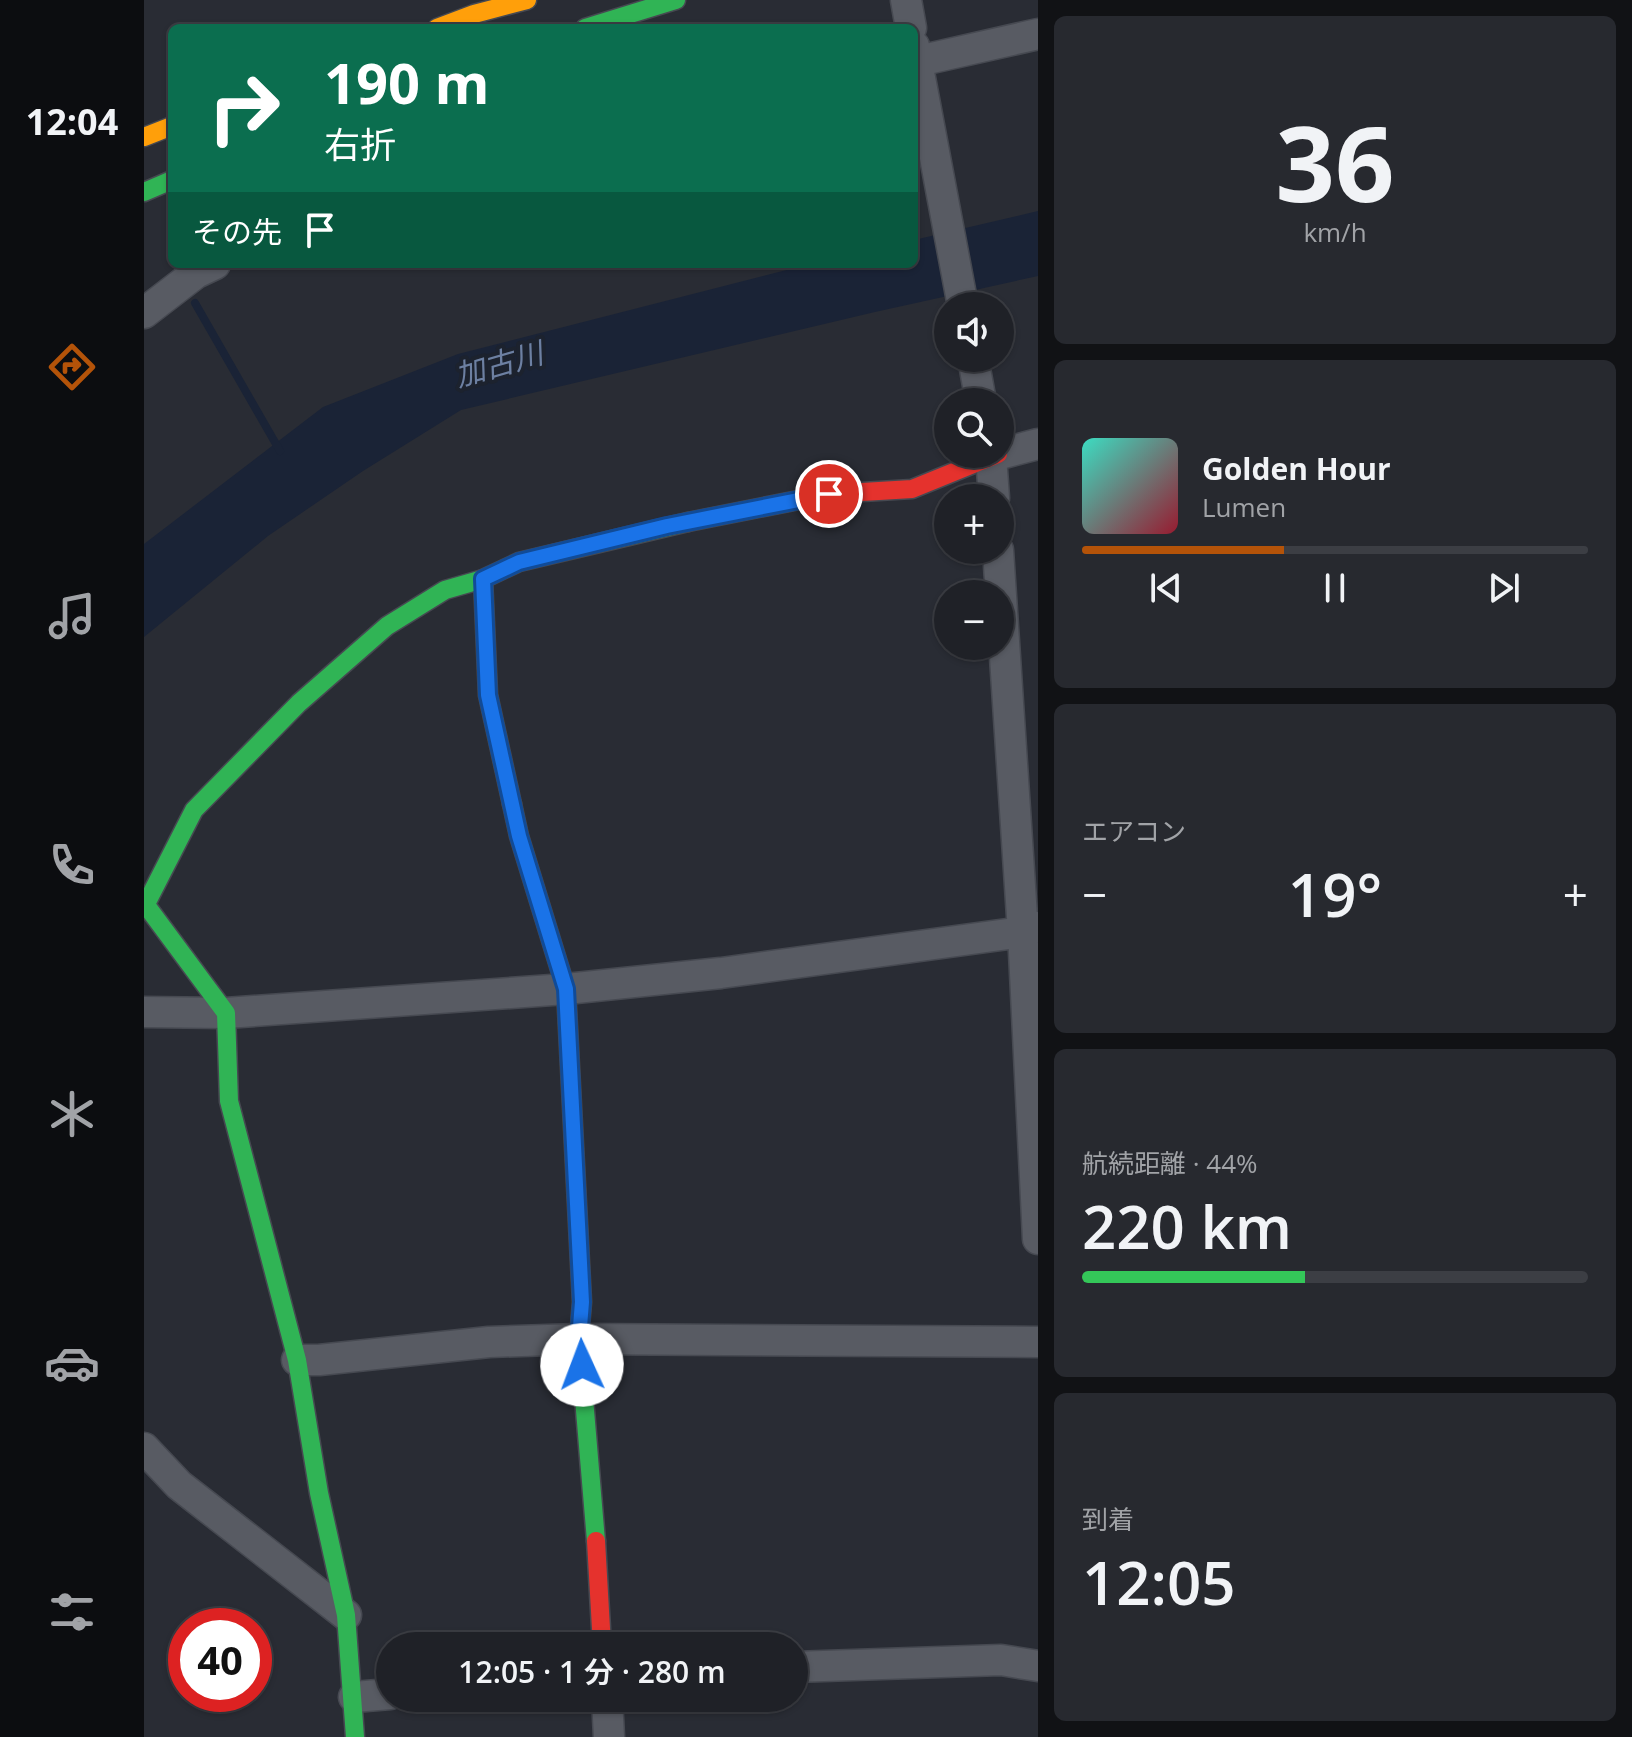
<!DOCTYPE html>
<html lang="ja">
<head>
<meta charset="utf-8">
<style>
  :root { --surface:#1f2127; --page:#27292f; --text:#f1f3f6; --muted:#a1a3a7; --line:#3c3e44; --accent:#b45309 }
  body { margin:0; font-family:"Open Sans","Noto Sans JP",sans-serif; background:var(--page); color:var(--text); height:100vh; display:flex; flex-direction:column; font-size:30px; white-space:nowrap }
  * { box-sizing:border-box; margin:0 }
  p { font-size:26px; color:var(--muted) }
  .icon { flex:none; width:44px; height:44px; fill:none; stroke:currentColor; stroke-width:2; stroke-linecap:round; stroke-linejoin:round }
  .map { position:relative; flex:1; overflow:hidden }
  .side { display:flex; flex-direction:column; gap:16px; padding:16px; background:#111215; width:594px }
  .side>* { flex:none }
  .banner { position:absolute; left:24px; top:24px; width:750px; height:244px; border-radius:12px; box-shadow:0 2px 6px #0004,0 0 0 2px var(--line); background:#0b6e4f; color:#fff; overflow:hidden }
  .tools { position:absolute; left:790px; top:292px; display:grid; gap:16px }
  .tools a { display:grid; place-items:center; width:80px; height:80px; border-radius:50%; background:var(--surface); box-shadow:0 2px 6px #0004,0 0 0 2px var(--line); font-size:40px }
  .speed { position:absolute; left:24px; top:1608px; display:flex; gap:16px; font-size:40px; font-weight:700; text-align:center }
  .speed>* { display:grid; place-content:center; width:104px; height:104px; border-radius:50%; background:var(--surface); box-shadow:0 2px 6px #0004,0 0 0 2px var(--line); line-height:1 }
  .speed .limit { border:12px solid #d22; background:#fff; color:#111 }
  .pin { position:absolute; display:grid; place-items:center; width:68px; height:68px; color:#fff; margin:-34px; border:4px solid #fff; border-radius:50%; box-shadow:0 2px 8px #0007 }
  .me { position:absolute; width:88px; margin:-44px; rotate:358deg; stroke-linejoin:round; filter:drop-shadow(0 0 6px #0008) }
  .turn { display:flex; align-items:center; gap:28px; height:168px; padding:0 24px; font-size:36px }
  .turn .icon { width:104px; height:104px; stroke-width:2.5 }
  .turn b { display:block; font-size:56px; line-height:68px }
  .then { display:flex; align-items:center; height:76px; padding:0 24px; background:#0003; gap:16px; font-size:30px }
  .big { font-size:60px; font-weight:600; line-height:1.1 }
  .side .tile { flex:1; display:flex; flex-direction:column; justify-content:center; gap:12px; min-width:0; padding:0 28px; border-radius:12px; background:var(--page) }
  .side .dial { align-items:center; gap:0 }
  .dial b { font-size:104px; line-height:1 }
  .song { display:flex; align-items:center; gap:24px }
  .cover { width:96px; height:96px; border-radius:12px; background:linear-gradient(135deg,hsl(170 70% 55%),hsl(350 70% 35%)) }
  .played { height:8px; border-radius:4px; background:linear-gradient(90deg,var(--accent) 40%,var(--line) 40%) }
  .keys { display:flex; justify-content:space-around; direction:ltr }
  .heat { display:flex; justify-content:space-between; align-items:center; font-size:44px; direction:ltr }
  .charge { height:12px; border-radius:6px; background:linear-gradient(90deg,#34c759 44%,var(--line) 0) }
  .trip { position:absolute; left:232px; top:1632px; width:432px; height:80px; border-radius:40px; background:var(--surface); box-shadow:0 2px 6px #0004,0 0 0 2px var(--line); font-weight:600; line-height:80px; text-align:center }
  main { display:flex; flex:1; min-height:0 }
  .dock { display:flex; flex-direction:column; width:144px; justify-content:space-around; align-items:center; background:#0c0d10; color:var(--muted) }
  .dock .icon { width:56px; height:56px }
  .dock .current { color:var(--accent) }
  .dock b { font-size:36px; color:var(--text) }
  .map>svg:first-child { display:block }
  .water { fill:#1a2336 }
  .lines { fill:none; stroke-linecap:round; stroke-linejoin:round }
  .stream { stroke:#1a2336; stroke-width:8 }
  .street-casing { stroke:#464951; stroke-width:33 }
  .fast-casing { stroke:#464951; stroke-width:21 }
  .slow-casing { stroke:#464951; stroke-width:21 }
  .jam-casing { stroke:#464951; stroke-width:21 }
  .street { stroke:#585b63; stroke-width:30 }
  .fast { stroke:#30b455; stroke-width:18 }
  .slow { stroke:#ff9f0a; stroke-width:18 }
  .jam { stroke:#e5322d; stroke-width:18 }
  .route-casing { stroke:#114b97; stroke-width:20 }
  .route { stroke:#1a73e8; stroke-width:14 }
  .labels { text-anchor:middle; stroke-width:8; stroke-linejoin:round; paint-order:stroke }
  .water-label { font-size:30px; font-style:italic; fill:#6d80a2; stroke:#1c222e }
</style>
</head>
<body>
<main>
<nav class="dock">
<b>12:04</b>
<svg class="icon current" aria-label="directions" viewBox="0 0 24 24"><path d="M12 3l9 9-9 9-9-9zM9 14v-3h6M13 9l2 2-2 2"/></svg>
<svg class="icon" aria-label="music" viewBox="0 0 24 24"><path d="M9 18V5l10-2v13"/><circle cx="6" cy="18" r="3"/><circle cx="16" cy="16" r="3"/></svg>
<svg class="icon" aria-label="phone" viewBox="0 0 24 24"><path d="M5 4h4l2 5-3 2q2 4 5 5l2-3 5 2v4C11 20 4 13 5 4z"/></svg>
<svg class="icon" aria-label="climate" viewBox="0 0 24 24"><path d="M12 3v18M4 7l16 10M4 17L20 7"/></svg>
<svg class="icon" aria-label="car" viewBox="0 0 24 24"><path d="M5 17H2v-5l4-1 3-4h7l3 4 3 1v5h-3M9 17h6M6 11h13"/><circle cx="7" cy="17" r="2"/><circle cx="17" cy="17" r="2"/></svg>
<svg class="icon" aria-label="filters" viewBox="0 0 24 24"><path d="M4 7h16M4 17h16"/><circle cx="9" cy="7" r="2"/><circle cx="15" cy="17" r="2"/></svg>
</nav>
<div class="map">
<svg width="894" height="1737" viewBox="0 0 894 1737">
  <rect width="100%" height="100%" fill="#292c34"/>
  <!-- water -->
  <path class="water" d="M894,211V276L731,312L317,410L219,471L124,536L0,637V544L179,407L314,354L666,264H770V240Z"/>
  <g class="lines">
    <!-- stream -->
    <path class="stream" d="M51,303L136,451"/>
    <defs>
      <path id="street" d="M762,0L767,28
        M770,46L819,306
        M770,62L894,34
        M0,313L52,273L71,264
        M829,358L837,402
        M856,454L894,444
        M847,456L850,498
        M854,550L879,932L894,1239
        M0,1012L82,1013L422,989L577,973L879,932L894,927
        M153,1360H175L345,1342L435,1339L894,1342
        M0,1448L35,1485L202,1615
        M650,1667L857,1660L894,1666
        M210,1697L246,1694
        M463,1698L465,1737"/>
      <path id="fast" d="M441,28L532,0
        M0,192L28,180
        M368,804L375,836L422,989L438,1302L435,1339L452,1541
        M2,905L82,1013L85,1101L153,1360L175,1493L202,1615L211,1737
        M0,908L50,810L155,703L243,626L301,590L339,579L375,562L544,522"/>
      <path id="slow" d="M293,28L330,14L383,0
        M0,137L28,126"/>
      <path id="jam" d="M544,522L685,494L768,489L854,454
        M339,579L344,695L368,804
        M452,1541L458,1646"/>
    </defs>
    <!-- street casing -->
    <use href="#street" class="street-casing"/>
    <!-- fast casing -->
    <use href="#fast" class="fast-casing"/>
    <!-- slow casing -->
    <use href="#slow" class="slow-casing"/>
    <!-- jam casing -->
    <use href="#jam" class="jam-casing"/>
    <!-- street -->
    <use href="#street" class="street"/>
    <!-- fast -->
    <use href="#fast" class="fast"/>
    <!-- slow -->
    <use href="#slow" class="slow"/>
    <!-- jam -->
    <use href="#jam" class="jam"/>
  </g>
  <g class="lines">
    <defs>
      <path id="route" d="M438,1365L435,1339L438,1302L422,989L375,836L344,695L339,579L375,562L523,526L685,494"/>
    </defs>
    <!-- route casing -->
    <use href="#route" class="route-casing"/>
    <!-- route -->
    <use href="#route" class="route"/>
  </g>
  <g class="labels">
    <!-- water labels -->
    <g class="water-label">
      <text transform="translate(355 365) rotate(-16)" y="10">加古川</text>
    </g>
  </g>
</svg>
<div class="tools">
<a><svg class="icon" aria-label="sound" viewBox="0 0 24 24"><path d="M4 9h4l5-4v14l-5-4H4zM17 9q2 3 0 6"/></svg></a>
<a><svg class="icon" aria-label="search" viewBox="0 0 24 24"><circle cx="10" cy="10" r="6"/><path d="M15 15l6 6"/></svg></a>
<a>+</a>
<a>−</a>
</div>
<div class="speed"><div class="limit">40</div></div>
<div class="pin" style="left:685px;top:494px;background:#d93025"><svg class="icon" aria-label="arrive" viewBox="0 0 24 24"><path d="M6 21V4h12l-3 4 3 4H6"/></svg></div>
<svg class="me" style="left:438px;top:1365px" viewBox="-20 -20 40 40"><circle r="19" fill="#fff"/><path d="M0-13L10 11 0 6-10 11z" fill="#1a73e8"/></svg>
<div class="trip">12:05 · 1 分 · 280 m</div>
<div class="banner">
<div class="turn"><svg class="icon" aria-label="right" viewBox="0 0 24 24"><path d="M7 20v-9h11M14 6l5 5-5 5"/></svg><div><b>190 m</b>右折</div></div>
<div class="then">その先<svg class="icon" aria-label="arrive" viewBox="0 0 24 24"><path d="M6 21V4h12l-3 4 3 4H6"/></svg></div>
</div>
</div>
<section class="side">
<div class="tile dial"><b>36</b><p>km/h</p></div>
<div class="tile">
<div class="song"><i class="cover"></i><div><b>Golden Hour</b><p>Lumen</p></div></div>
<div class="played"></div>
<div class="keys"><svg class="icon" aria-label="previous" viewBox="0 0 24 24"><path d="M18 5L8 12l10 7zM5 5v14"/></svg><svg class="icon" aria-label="pause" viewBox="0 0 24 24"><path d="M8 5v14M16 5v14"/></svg><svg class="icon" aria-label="next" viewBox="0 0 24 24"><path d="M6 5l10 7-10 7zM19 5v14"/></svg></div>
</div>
<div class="tile"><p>エアコン</p>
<div class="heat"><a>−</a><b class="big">19°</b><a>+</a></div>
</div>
<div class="tile"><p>航続距離 · 44%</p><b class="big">220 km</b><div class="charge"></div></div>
<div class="tile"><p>到着</p><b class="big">12:05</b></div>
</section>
</main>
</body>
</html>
